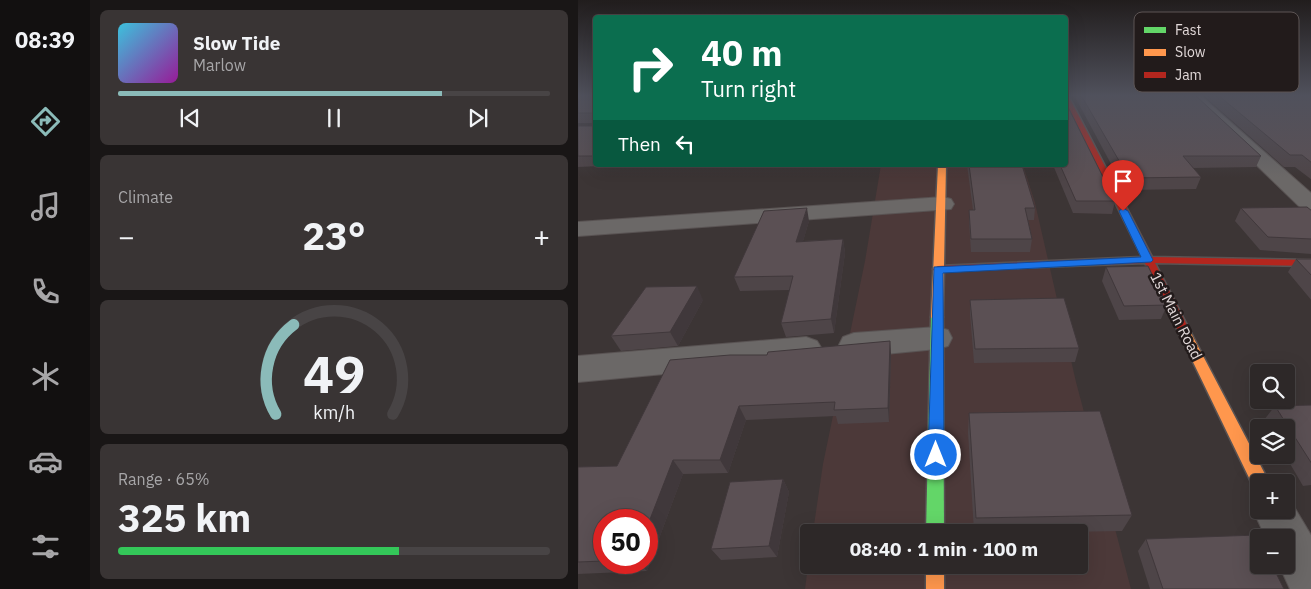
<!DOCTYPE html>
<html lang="en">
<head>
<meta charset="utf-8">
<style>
  :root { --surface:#2d2828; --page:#393434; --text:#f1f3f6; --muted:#a7a6a8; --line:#484445; --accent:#8bbbb9 }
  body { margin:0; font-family:"IBM Plex Sans",sans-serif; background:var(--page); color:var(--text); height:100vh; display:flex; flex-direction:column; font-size:19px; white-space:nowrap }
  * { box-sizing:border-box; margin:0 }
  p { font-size:16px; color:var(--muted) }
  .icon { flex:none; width:28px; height:28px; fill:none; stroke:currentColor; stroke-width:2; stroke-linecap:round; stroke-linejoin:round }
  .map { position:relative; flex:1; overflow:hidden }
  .drawer { display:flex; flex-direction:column; gap:10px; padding:10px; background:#191616; width:488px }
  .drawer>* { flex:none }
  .banner { position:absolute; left:15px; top:15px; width:475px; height:152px; border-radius:5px; box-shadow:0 5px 20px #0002,0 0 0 1px var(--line); background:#0b6e4f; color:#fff; overflow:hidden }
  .buttons { position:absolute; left:672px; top:364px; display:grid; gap:10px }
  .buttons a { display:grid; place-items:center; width:45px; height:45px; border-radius:5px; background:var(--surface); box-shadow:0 5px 20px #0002,0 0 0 1px var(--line); font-size:25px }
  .speed { position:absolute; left:15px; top:509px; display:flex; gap:10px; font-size:25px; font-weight:700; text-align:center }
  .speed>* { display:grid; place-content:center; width:65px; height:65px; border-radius:50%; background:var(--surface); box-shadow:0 5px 20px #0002,0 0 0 1px var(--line); line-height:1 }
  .speed .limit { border:8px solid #d22; background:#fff; color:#111 }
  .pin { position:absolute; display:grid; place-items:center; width:42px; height:42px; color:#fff; margin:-51px -21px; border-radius:50% 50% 50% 0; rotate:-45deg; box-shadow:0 0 5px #0007 }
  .pin .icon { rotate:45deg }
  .me { position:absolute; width:55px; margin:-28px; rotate:0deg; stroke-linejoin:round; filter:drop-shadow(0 0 4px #0008) }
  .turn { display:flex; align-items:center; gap:18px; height:105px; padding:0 25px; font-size:22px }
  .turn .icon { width:65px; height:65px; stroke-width:2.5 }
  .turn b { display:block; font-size:35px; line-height:42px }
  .then { display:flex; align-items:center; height:48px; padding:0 25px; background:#0003; gap:10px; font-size:19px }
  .big { font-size:38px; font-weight:800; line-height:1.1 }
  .drawer .card { flex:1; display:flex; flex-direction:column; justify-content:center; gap:8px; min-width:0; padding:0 18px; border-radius:8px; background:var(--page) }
  .drawer .dial { align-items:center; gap:0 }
  .dial svg { height:130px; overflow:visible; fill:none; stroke:var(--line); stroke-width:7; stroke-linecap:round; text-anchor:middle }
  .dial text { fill:var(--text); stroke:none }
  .song { display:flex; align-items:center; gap:15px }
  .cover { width:60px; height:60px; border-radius:8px; background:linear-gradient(135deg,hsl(190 70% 55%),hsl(300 70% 35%)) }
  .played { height:5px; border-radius:2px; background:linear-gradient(90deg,var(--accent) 75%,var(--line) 75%) }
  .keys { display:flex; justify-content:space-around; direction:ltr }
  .heat { display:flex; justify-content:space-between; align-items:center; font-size:28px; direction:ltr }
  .charge { height:8px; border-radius:4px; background:linear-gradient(90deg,#34c759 65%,var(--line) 0) }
  .trip { position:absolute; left:222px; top:524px; width:288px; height:50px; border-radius:5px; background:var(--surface); box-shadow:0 5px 20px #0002,0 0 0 1px var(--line); font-weight:800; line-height:50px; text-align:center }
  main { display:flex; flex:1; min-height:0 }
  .tab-bar { display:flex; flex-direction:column; width:90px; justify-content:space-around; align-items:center; background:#121010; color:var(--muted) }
  .tab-bar .icon { width:35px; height:35px }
  .tab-bar .selected { color:var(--accent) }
  .tab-bar b { font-size:22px; color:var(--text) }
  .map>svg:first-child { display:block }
  .built { fill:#4c3939 }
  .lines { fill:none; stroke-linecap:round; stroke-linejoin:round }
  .street-casing { stroke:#595353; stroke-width:2 }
  .fast-casing { stroke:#595353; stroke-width:3 }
  .slow-casing { stroke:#595353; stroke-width:3 }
  .jam-casing { stroke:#595353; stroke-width:3 }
  .street { fill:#6b6867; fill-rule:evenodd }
  .fast { fill:#63d668; fill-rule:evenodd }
  .slow { fill:#ff974d; fill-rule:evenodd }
  .jam { fill:#b3261e; fill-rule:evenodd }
  .wall { fill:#4e4548; fill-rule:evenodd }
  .shaded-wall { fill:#40383b }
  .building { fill:#5b5054; stroke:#40383b }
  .route { fill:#1a73e8; stroke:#114b97 }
  .labels { text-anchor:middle; stroke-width:5; stroke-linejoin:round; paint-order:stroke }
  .street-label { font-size:15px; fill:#e2d9d9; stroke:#221b1b }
  .key { fill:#221b1b; stroke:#5c5454; stroke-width:1 }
  .key-label { font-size:14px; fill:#e2d9d9 }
</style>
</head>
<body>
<main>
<nav class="tab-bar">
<b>08:39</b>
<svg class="icon selected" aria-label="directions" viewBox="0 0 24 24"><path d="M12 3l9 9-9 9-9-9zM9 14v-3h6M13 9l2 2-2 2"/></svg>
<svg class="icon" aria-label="music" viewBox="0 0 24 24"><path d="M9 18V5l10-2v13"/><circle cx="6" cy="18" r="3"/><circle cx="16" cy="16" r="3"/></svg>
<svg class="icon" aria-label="phone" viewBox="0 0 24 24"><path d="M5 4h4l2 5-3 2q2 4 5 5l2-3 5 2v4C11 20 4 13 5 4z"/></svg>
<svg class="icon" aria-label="climate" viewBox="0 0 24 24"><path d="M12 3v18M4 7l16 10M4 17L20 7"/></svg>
<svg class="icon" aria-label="car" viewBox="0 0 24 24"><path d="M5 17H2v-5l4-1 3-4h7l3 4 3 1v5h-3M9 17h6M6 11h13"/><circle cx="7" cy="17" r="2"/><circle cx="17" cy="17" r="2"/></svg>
<svg class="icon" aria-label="filters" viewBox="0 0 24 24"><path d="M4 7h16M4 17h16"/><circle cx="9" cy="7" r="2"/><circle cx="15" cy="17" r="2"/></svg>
</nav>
<section class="drawer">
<div class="card">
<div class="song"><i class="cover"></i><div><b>Slow Tide</b><p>Marlow</p></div></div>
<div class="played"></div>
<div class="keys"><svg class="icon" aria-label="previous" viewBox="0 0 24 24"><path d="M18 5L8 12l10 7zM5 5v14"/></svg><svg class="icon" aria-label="pause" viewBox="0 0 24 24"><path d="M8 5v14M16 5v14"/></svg><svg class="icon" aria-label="next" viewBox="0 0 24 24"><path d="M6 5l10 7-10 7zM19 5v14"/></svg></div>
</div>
<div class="card"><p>Climate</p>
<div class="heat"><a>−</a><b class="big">23°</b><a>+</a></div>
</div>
<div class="card dial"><svg viewBox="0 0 100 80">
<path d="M14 69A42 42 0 1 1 86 69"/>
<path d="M14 69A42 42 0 0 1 25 14" stroke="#8bbbb9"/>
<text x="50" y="56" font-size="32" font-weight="700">49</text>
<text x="50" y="72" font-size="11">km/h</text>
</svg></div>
<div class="card"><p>Range · 65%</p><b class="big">325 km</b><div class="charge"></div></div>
</section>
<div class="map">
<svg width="734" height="589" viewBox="0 0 734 589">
  <rect width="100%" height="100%" fill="#3c3535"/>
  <!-- built -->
  <path class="built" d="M303,165H445L457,203L498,382L553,589H227L231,559V565H501V532H235L245,464L287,261Z"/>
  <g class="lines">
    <defs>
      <path id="street" d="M606,95H622L734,194V212L726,211Z
        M365,197L373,199L376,204L373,209L0,236V222Z
        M359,327L370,330L374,338L370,346L359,349L276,357L265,353L261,345L265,337L276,333Z
        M228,337L239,341L244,349L239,357L228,361L0,382V356Z
        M709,495L734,537V589H712L701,565H709V538H688L675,510L681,496V510H709Z"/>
      <path id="fast" d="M359,313L363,314L365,317L366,532H348L353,317L355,314Z"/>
      <path id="slow" d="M360,165H368L365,317L363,320H355L353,317Z
        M607,329L611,330L613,333L688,476L690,482H681V489L676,488L601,333L603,330Z
        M348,565H366V589H348Z"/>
      <path id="jam" d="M488,95L491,97L574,257L734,260V266L577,263L613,333L611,336H603L601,333L567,263L356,271L355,269L360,266L564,257L488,102Z"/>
    </defs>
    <!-- street casing -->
    <use href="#street" class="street-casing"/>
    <!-- fast casing -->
    <use href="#fast" class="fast-casing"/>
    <!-- slow casing -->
    <use href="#slow" class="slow-casing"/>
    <!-- jam casing -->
    <use href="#jam" class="jam-casing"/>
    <!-- street -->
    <use href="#street" class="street"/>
    <!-- fast -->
    <use href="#fast" class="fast"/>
    <!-- slow -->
    <use href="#slow" class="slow"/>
    <!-- jam -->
    <use href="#jam" class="jam"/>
  </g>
  <!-- wall -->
  <path class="wall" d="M0,95H18V165H42L0,167V126H14V123H0Z
    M496,95H617L683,156L678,167L615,168L623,177L618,189L547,190Z
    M625,95H734V180L717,167H706Z
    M488,103L537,201L534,214L495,213L475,165H488Z
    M389,165H444L457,208L456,220H450L454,239L452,252H393L391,222V210H395Z
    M663,208L734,211V254L682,250L657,221Z
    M231,221L225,241L265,239L267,253L256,333L208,337L203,323L212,290L162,291L156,277Z
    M718,259H734V301L710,272Z
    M528,267L589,305L583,319L541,320L524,281Z
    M125,300L100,346L43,351L33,336Z
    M392,300L501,348L497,362L396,363L392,314Z
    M312,341L313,355L311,422L260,424L258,416L168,420L150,473L105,474L69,571L0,574V467L39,466L189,355ZM26,520L69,562H26Z
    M734,405V485L725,486L707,455H709V428H690L686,420L697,406Z
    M391,413L554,515L544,531L487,532H396L390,432Z
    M205,479L211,492L199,557L143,560L133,549Z
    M568,539L706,589H572L560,551Z"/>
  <!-- shaded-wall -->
  <path class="shaded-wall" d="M229,208L231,221L221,255L218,242Z
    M265,239L267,253L256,333L253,319Z
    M119,286L125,300L100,346L92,332Z
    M312,341L313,355L311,422L310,408Z
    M161,406L168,420L150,473L142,460Z
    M95,460L105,474L69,571L59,562H69V527Z
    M205,479L211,492L199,557L191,546Z"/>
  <!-- building -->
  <path class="building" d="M0,95H18V156H0V126H14L15,113H0Z
    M488,95V103L537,201H498L482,165H488Z
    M503,95H617L683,156H605L623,177L551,178Z
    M640,95H734V163L724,155H712Z
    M391,165H444L457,208H447L454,239H393L391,210H397Z
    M729,207L734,211V239L690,237L663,208Z
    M229,208L218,242L265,239L253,319L203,323L215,276L156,277L186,211Z
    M718,259H734V276Z
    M570,266L589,305L546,306L528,267Z
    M119,286L92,332L33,336L68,287Z
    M486,298L501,348L397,349L392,300Z
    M312,341L310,408L256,410L257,402L161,406L142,460H95L69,527V520H26V561L0,562V467L39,466L92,360L152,355H189L190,352Z
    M734,405V464L697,406Z
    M522,411L554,515L398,518L391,413Z
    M205,479L191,546L133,549L152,482Z
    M679,535L681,539V565H694L706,589H585L568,539Z"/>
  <!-- sky -->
  <linearGradient id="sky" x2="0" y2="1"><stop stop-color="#211d1d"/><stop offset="0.54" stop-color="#50515c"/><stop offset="1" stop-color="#50515c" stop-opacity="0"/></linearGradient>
  <rect width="734" height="177" fill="url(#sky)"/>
  <!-- route -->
  <path class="route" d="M545,208L550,211L575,260L573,262L365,273L366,455L364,460L358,462L352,460L350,455L356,267L563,257L541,211Z"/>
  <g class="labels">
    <!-- street labels -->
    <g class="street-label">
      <text transform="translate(598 316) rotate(63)" y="5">1st Main Road</text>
    </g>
  </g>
  <!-- legend -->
  <rect x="556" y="12" width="165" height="80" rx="8" class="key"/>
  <rect x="566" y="27" width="22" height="6" fill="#63d668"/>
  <rect x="566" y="49" width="22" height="7" fill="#ff974d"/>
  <rect x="566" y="72" width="22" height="6" fill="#b3261e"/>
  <g class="key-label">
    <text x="597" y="35">Fast</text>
    <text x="597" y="57">Slow</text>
    <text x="597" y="80">Jam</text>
  </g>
</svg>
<div class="buttons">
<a><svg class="icon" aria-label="search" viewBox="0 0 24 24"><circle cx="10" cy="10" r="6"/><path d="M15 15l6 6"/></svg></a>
<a><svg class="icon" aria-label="layers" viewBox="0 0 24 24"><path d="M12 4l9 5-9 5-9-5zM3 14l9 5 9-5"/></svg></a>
<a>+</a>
<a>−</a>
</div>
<div class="speed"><div class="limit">50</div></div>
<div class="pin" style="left:545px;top:211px;background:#d93025"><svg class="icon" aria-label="arrive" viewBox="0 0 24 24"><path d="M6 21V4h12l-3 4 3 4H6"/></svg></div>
<svg class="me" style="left:358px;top:455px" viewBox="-20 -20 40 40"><circle r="17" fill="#1a73e8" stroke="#fff" stroke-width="3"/><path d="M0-11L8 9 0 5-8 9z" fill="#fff"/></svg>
<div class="trip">08:40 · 1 min · 100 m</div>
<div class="banner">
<div class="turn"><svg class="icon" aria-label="right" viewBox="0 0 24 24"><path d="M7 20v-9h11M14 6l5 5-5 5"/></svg><div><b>40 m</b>Turn right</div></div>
<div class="then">Then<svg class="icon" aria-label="left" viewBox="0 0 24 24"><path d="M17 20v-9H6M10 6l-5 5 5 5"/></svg></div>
</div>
</div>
</main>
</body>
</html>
